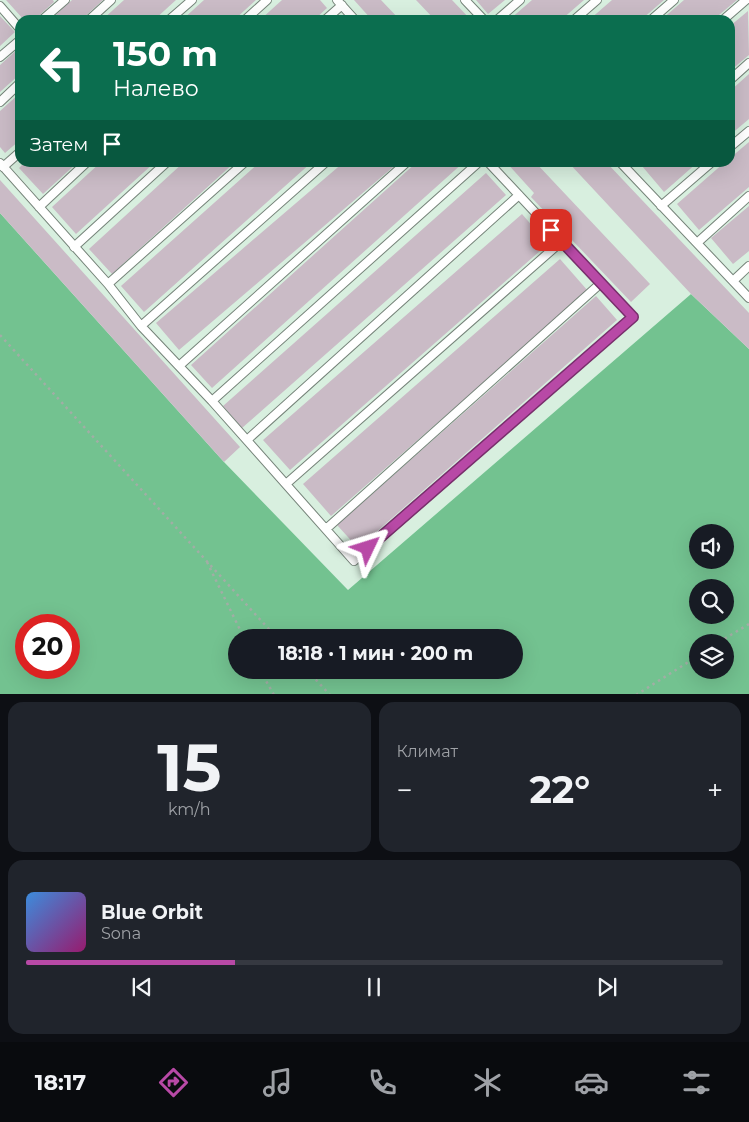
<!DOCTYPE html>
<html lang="ru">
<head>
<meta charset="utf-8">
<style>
  :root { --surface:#171b24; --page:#20242c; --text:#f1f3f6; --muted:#9ea1a6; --line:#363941; --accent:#b849a6 }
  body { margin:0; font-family:Montserrat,sans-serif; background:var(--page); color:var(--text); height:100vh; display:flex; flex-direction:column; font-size:19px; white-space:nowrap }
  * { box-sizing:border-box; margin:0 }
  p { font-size:16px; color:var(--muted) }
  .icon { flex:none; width:28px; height:28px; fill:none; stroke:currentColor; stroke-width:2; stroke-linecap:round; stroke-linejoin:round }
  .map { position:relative; height:694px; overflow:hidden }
  .drawer { display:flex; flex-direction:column; gap:8px; padding:8px; background:#0d0f14; flex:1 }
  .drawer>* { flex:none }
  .hud { position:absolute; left:15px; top:15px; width:720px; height:152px; border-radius:15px; box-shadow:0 5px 20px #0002; background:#0b6e4f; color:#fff; overflow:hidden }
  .tools { position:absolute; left:689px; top:524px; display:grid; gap:10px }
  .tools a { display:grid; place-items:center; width:45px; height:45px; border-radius:50%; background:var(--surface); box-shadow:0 5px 20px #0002; font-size:25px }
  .speed { position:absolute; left:15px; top:614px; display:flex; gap:10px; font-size:25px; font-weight:700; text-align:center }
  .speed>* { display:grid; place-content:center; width:65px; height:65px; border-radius:50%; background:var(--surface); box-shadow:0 5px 20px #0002; line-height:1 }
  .speed .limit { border:8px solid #d22; background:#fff; color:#111 }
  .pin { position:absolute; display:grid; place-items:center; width:42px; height:42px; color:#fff; margin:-21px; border-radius:10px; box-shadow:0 2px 8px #0006 }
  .me { position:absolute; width:55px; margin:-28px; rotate:49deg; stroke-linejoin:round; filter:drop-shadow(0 0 4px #0008) }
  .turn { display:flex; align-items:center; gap:18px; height:105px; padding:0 15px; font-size:22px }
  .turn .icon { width:65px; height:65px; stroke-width:2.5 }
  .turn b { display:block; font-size:35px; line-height:42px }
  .then { display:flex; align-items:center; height:48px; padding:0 15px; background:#0003; gap:10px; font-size:19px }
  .big { font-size:38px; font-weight:700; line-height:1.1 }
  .drawer .tile { flex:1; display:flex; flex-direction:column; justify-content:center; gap:8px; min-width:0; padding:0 18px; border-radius:15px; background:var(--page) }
  .drawer .dial { align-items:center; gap:0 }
  .dial b { font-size:65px; line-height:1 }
  .song { display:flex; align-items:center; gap:15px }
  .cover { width:60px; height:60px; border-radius:8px; background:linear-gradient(135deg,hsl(210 70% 55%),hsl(320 70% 35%)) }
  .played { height:5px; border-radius:2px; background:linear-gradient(90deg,var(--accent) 30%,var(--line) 30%) }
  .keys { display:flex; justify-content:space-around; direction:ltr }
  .heat { display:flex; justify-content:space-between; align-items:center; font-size:28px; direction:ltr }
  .drawer .tiles { flex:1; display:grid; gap:8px; grid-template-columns:1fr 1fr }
  .tile:last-child { grid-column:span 2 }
  .trip { position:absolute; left:228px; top:629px; width:295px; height:50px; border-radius:25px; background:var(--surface); box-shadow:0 5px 20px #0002; font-weight:700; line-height:50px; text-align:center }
  .tabs { display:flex; height:80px; justify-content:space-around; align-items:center; background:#090b0e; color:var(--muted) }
  .tabs .icon { width:35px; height:35px }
  .tabs .current { color:var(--accent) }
  .tabs b { font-size:22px; color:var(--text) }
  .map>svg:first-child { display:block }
  .built { fill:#d8efdf; fill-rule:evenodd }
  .forest { fill:#73c290; fill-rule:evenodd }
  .building { fill:#cabbc6 }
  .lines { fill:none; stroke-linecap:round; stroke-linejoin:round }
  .service-casing { stroke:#758379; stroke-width:10 }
  .path { stroke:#a1aea5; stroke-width:2.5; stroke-dasharray:2.5 4; stroke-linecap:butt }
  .service { stroke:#fff; stroke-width:8 }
  .route-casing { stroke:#782f6c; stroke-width:12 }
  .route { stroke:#b849a6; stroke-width:9 }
</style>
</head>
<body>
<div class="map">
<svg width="749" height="695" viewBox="0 0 749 695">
  <rect width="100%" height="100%" fill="#e9f9ee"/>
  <!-- built -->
  <path class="built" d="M0,0H749V349L691,294L348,590L224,462L0,213ZM20,20H730V162H20Z"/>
  <!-- forest -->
  <path class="forest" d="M0,213L224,462L348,590L691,294L749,349V694H0ZM698,532H725V560H698ZM698,588H725V615H698ZM26,625H69V668H26ZM236,638H514V670H236ZM698,642H725V670H698Z"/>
  <!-- building -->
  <path class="building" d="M6,0H53L54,2L34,20H24Z
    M72,0H103L81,20H50Z
    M124,0H176L154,20H102Z
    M204,0H256L234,20H182Z
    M282,0H320L327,8L314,20H260Z
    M354,0H381L400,20H372Z
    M416,0H452L471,20H435Z
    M476,0H505L488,14Z
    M532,0H584L561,20H509Z
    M612,0H664L641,20H589Z
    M684,0H737L713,20H661Z
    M748,11L749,55L730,71V26Z
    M0,16L15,32L0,46Z
    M20,47V74L0,92V65Z
    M749,74V119L730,135V91Z
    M20,93V140L5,153L0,147V111Z
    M749,142V187L699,230L677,204L725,162H730V158Z
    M25,162H78L43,194L19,168Z
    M101,162H155L76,234L52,207Z
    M184,162H235L112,274L89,249Z
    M260,162H312L144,312L121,286Z
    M344,162H399L179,350L156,323Z
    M417,162H464L212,388L191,365Z
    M506,162H535L650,284L631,302L531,197L534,193Z
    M568,162H606L749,313V349L691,294Z
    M646,162H698L664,192L642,166Z
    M486,173L506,195L242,428L223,406Z
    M0,180L240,447L224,462L0,213Z
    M749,206V251L733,264L711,238Z
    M522,214L548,244L290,470L263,440Z
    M560,259L588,291L331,516L303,484Z
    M596,296L617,320L358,548L337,525Z"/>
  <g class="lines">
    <defs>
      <path id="service" d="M337,0L355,20
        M465,0L484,20
        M0,6L20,29
        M42,20L65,0
        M89,20L111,0
        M169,20L192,0
        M245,20L267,0
        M325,20L342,5
        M497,20L520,0
        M574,20L597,0
        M651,20L674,0
        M723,20L746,0
        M0,57L20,40
        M730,80L749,63
        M0,102L20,83
        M730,147L749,131
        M620,162L749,298
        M0,163L108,284L141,326L212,401L354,561L633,317L488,162
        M3,167L20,152
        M661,206L712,162
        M39,207L87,162
        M697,243L749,196
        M74,247L167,162
        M733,281L749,266
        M108,284L245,162
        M141,326L326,162
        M179,366L407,162
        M212,401L479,162
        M247,440L519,195
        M286,484L562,241
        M326,529L601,283"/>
    </defs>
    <!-- service casing -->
    <use href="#service" class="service-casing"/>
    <!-- path -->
    <path class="path" d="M0,335L277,638
      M207,562L244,638
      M719,642L749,624
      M260,670L274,695
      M307,670L330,695
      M636,695L698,656"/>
    <!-- service -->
    <use href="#service" class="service"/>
  </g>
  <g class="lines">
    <defs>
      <path id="route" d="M368,548L633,317L551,230"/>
    </defs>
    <!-- route casing -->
    <use href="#route" class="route-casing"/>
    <!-- route -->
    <use href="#route" class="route"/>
  </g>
</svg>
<div class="tools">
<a><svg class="icon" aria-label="sound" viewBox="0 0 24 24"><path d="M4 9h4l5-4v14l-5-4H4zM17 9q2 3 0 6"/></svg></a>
<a><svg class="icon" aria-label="search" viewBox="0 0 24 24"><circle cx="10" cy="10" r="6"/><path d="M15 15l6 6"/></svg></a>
<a><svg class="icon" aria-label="layers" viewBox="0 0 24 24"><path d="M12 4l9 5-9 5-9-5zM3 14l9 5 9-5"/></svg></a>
</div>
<div class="speed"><div class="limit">20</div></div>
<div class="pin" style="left:551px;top:230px;background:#d93025"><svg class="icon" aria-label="arrive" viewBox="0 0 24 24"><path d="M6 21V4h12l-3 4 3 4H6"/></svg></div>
<svg class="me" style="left:368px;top:548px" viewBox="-20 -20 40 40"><path d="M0-17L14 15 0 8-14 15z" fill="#b849a6" stroke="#fff" stroke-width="4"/></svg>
<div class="trip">18:18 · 1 мин · 200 m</div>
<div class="hud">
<div class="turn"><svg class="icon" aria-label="left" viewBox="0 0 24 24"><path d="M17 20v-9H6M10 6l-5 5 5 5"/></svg><div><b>150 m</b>Налево</div></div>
<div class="then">Затем<svg class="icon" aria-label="arrive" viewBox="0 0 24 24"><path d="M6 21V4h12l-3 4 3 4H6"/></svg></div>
</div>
</div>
<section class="drawer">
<div class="tiles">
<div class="tile dial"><b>15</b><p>km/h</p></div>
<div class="tile"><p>Климат</p>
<div class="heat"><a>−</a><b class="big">22°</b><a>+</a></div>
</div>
<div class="tile">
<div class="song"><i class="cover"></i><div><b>Blue Orbit</b><p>Sona</p></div></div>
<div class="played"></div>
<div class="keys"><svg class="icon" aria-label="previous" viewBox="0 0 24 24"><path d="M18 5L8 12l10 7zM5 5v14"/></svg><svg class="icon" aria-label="pause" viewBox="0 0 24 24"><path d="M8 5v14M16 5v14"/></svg><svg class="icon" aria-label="next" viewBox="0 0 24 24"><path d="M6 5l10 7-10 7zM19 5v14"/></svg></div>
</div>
</div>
</section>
<nav class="tabs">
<b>18:17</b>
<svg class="icon current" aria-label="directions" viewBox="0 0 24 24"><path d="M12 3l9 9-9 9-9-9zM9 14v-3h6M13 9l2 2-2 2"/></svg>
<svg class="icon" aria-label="music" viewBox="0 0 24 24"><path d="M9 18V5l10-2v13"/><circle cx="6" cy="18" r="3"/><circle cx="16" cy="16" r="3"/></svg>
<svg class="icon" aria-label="phone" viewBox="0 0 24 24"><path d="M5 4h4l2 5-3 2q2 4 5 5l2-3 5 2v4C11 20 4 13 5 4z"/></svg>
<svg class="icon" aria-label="climate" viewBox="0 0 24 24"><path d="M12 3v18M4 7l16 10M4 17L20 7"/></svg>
<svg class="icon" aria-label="car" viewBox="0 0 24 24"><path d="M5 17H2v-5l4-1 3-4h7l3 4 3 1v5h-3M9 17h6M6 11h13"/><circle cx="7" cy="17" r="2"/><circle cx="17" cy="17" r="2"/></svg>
<svg class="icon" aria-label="filters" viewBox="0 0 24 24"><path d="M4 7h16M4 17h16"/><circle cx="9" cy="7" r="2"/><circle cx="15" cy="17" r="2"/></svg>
</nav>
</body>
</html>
